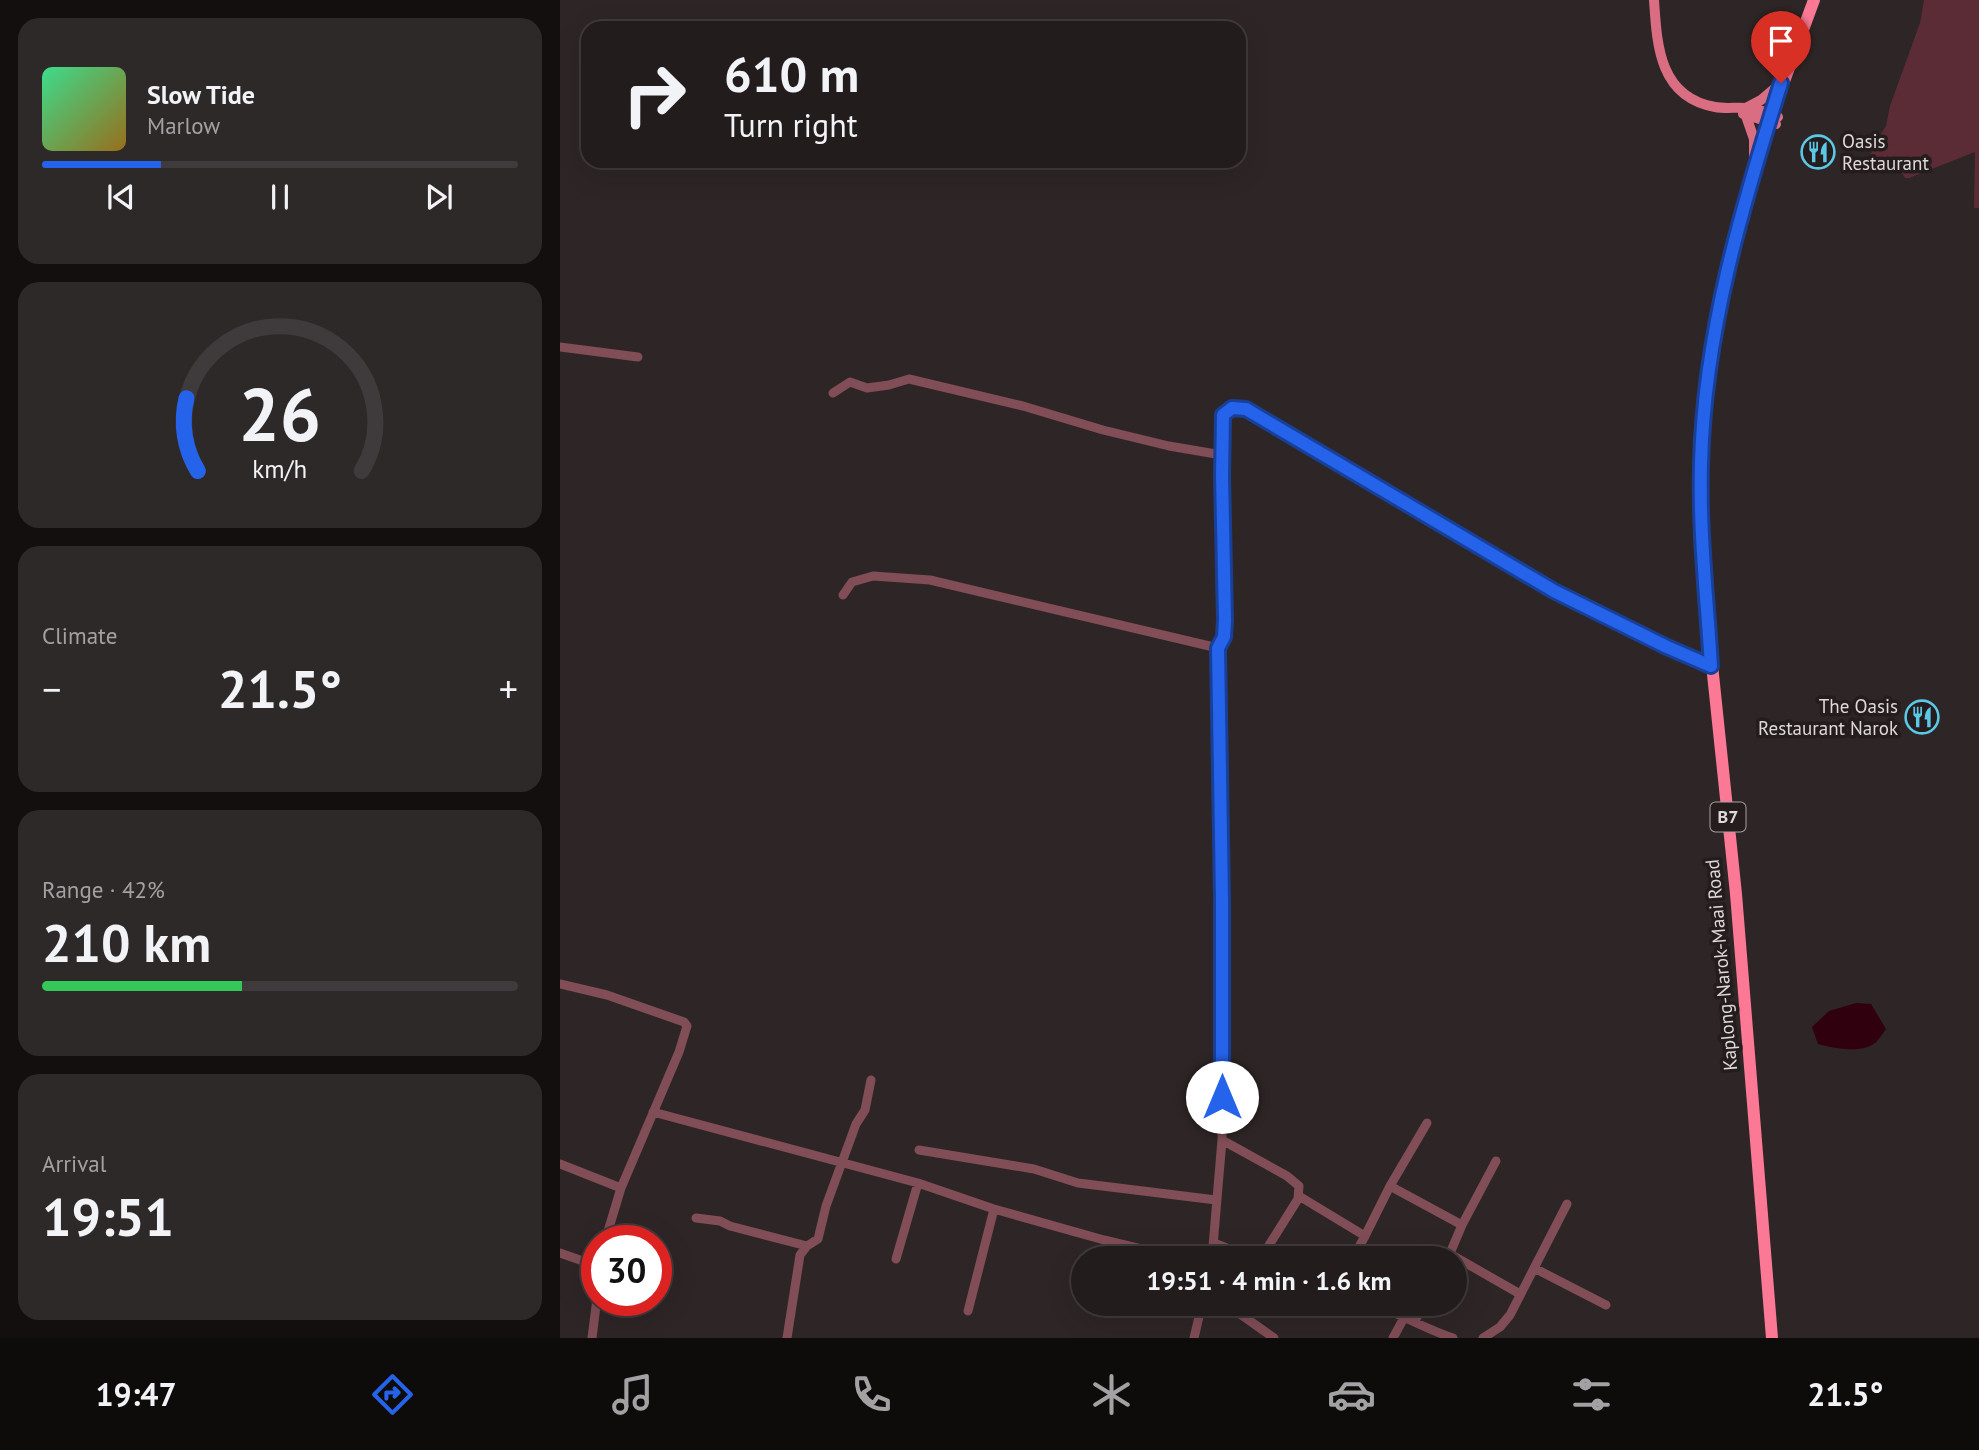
<!DOCTYPE html>
<html lang="en">
<head>
<meta charset="utf-8">
<style>
  :root { --surface:#221c1c; --page:#2e2929; --text:#f1f3f6; --muted:#a2a1a3; --line:#3f3a3b; --accent:#2563eb }
  body { margin:0; font-family:"PT Sans",sans-serif; background:var(--page); color:var(--text); height:100vh; display:flex; flex-direction:column; font-size:26px; white-space:nowrap }
  * { box-sizing:border-box; margin:0 }
  p { font-size:23px; color:var(--muted) }
  .icon { flex:none; width:38px; height:38px; fill:none; stroke:currentColor; stroke-width:2; stroke-linecap:round; stroke-linejoin:round }
  .map { position:relative; flex:1; overflow:hidden }
  .details { display:flex; flex-direction:column; gap:18px; padding:18px; background:#130f0f; width:560px }
  .details>* { flex:none }
  .guide { position:absolute; left:21px; top:21px; width:665px; height:147px; border-radius:21px; box-shadow:0 7px 28px #0002,0 0 0 2px var(--line); background:#221c1c; color:var(--text); overflow:hidden }
  .speed { position:absolute; left:21px; top:1225px; display:flex; gap:14px; font-size:35px; font-weight:700; text-align:center }
  .speed>* { display:grid; place-content:center; width:91px; height:91px; border-radius:50%; background:var(--surface); box-shadow:0 7px 28px #0002,0 0 0 2px var(--line); line-height:1 }
  .speed .limit { border:10px solid #d22; background:#fff; color:#111 }
  .pin { position:absolute; display:grid; place-items:center; width:60px; height:60px; color:#fff; margin:-72px -30px; border-radius:50% 50% 50% 0; rotate:-45deg; box-shadow:0 0 7px #0007 }
  .pin .icon { rotate:45deg }
  .me { position:absolute; width:77px; margin:-38px; rotate:0deg; stroke-linejoin:round; filter:drop-shadow(0 0 5px #0008) }
  .turn { display:flex; align-items:center; gap:24px; height:147px; padding:0 28px; font-size:32px }
  .turn .icon { width:91px; height:91px; stroke-width:2.5 }
  .turn b { display:block; font-size:49px; line-height:60px }
  .big { font-size:52px; font-weight:700; line-height:1.1 }
  .details .widget { flex:1; display:flex; flex-direction:column; justify-content:center; gap:10px; min-width:0; padding:0 24px; border-radius:21px; background:var(--page) }
  .details .dial { align-items:center; gap:0 }
  .dial svg { height:182px; overflow:visible; fill:none; stroke:var(--line); stroke-width:7; stroke-linecap:round; text-anchor:middle }
  .dial text { fill:var(--text); stroke:none }
  .song { display:flex; align-items:center; gap:21px }
  .cover { width:84px; height:84px; border-radius:10px; background:linear-gradient(135deg,hsl(150 70% 55%),hsl(40 70% 35%)) }
  .played { height:7px; border-radius:4px; background:linear-gradient(90deg,var(--accent) 25%,var(--line) 25%) }
  .keys { display:flex; justify-content:space-around; direction:ltr }
  .heat { display:flex; justify-content:space-between; align-items:center; font-size:38px; direction:ltr }
  .charge { height:10px; border-radius:5px; background:linear-gradient(90deg,#34c759 42%,var(--line) 0) }
  .trip { position:absolute; left:511px; top:1246px; width:396px; height:70px; border-radius:35px; background:var(--surface); box-shadow:0 7px 28px #0002,0 0 0 2px var(--line); font-weight:700; line-height:70px; text-align:center }
  .tab-bar { display:flex; height:112px; justify-content:space-around; align-items:center; background:#0e0b0b; color:var(--muted) }
  .tab-bar .icon { width:49px; height:49px }
  .tab-bar .on { color:var(--accent) }
  .tab-bar b { font-size:32px; color:var(--text) }
  main { display:flex; flex:1; min-height:0 }
  .map>svg:first-child { display:block }
  .green { fill:#5c2c36 }
  .water { fill:#30000e }
  .lines { fill:none; stroke-linecap:round; stroke-linejoin:round }
  .minor { stroke:#814d56; stroke-width:9 }
  .major { stroke:#d96d82; stroke-width:10 }
  .highway { stroke:#fb7994; stroke-width:12 }
  .route-casing { stroke:#184099; stroke-width:18 }
  .route { stroke:#2563eb; stroke-width:12 }
  .labels { text-anchor:middle; stroke-width:7; stroke-linejoin:round; paint-order:stroke }
  .shield { fill:#241c1d; stroke:#a7a1a1; stroke-width:2 }
  .shield-label { font-size:18px; font-weight:bold; fill:#dfdada }
  .poi-label { font-size:19px; fill:#dfdada; stroke:#241c1d; text-anchor:start }
  .street-label { font-size:19px; fill:#dfdada; stroke:#241c1d }
</style>
</head>
<body>
<main>
<section class="details">
<div class="widget">
<div class="song"><i class="cover"></i><div><b>Slow Tide</b><p>Marlow</p></div></div>
<div class="played"></div>
<div class="keys"><svg class="icon" aria-label="previous" viewBox="0 0 24 24"><path d="M18 5L8 12l10 7zM5 5v14"/></svg><svg class="icon" aria-label="pause" viewBox="0 0 24 24"><path d="M8 5v14M16 5v14"/></svg><svg class="icon" aria-label="next" viewBox="0 0 24 24"><path d="M6 5l10 7-10 7zM19 5v14"/></svg></div>
</div>
<div class="widget dial"><svg viewBox="0 0 100 80">
<path d="M14 69A42 42 0 1 1 86 69"/>
<path d="M14 69A42 42 0 0 1 9 37" stroke="#2563eb"/>
<text x="50" y="56" font-size="32" font-weight="700">26</text>
<text x="50" y="72" font-size="11">km/h</text>
</svg></div>
<div class="widget"><p>Climate</p>
<div class="heat"><a>−</a><b class="big">21.5°</b><a>+</a></div>
</div>
<div class="widget"><p>Range · 42%</p><b class="big">210 km</b><div class="charge"></div></div>
<div class="widget"><p>Arrival</p><b class="big">19:51</b></div>
</section>
<div class="map">
<svg width="1419" height="1338" viewBox="0 0 1419 1338">
  <rect width="100%" height="100%" fill="#2e2526"/>
  <!-- green -->
  <path class="green" d="M1364,0H1419V208H1414L1415,152L1349,178H1345L1339,168L1329,160L1309,172L1305,169L1315,143L1326,126L1330,106L1360,23Z"/>
  <!-- water -->
  <path class="water" d="M1296,1003L1311,1004L1326,1029C1323,1033 1319,1040 1315,1043C1300,1054 1274,1048 1258,1044L1252,1027L1269,1011Z"/>
  <g class="lines">
    <!-- minor -->
    <path class="minor" d="M0,347L78,357
      M273,393L290,382L307,388L329,385L349,379L463,406L543,430L609,446L662,455
      M283,595L292,582L313,576L370,580L658,648L664,637L665,620L662,420L666,411L677,407L686,409L994,591L1107,647L1151,666
      M0,984L47,995L124,1022L127,1026L119,1052L61,1188L45,1241
      M93,1112L358,1183L434,1209L544,1240L619,1258
      M662,1140L727,1176L739,1186L738,1199L701,1258
      M359,1150L474,1169L518,1183L656,1200
      M0,1164L61,1188
      M830,1186L902,1225
      M739,1196L805,1236L830,1186L867,1123
      M136,1218L160,1221L170,1226L247,1246
      M654,1243L692,1258
      M0,1253L37,1266
      M890,1254L960,1294
      M652,1258L662,1140V899L658,648
      M793,1258L805,1236
      M888,1258L902,1225L936,1161
      M336,1259L358,1183
      M976,1269L1046,1305
      M96,1277L104,1279
      M666,1304L714,1338
      M815,1304C841,1315 866,1329 893,1338
      M408,1311L434,1209
      M855,1321L864,1304
      M32,1338L37,1298
      M227,1338L240,1255L247,1246L258,1239L266,1206L296,1124L305,1110L311,1080
      M634,1338L642,1304
      M833,1338L845,1316
      M923,1338L940,1327L950,1315L1007,1204"/>
    <!-- major -->
    <path class="major" d="M1094,0C1097,45 1099,97 1155,107C1166,109 1176,107 1187,108C1197,109 1209,113 1218,117
      M1186,108L1201,100L1221,83
      M1183,114L1216,124
      M1186,116L1194,139V163"/>
    <!-- highway -->
    <path class="highway" d="M1212,1338L1176,894L1145,598L1141,466L1146,401L1161,296L1209,122L1254,0"/>
  </g>
  <g class="lines">
    <defs>
      <path id="route" d="M662,1097V899L658,648L664,637L665,620L662,476L663,415L672,408L686,409L994,591L1107,647L1151,666C1147,599 1139,532 1141,464C1144,333 1182,207 1221,83"/>
    </defs>
    <!-- route casing -->
    <use href="#route" class="route-casing"/>
    <!-- route -->
    <use href="#route" class="route"/>
  </g>
  <!-- icons -->
  <defs>
    <symbol id="restaurant-ring" viewBox="-11 -11 22 22"><circle r="9.5" fill="#241c1d" stroke="#5bc8e6" stroke-width="1.5"/><path d="M-5-6h1v4h1v-4h1v4h1v-4h1v5L-1.5 .5V6h-2V.5L-5-1ZM5-6V6H3V1.5H1.5Q1.5-4 5-6Z" fill="#5bc8e6"/></symbol>
  </defs>
  <g fill-rule="evenodd">
    <use href="#restaurant-ring" x="1239" y="133" width="38" height="38"/>
    <use href="#restaurant-ring" x="1343" y="698" width="38" height="38"/>
  </g>
  <g class="labels">
    <!-- shield labels -->
    <rect class="shield" x="1150.5" y="802.5" width="35" height="29" rx="5"/>
    <g class="shield-label">
      <text x="1168" y="823">B7</text>
    </g>
    <!-- poi labels -->
    <g class="poi-label">
      <text x="1282" y="148">Oasis<tspan x="1282" dy="22">Restaurant</tspan></text>
      <text x="1338" y="713" text-anchor="end">The Oasis<tspan x="1338" dy="22">Restaurant Narok</tspan></text>
    </g>
    <!-- street labels -->
    <g class="street-label">
      <text transform="translate(1161 965) rotate(-95)" y="7">Kaplong-Narok-Maai Road</text>
    </g>
  </g>
</svg>
<div class="speed"><div class="limit">30</div></div>
<div class="pin" style="left:1221px;top:83px;background:#d93025"><svg class="icon" aria-label="arrive" viewBox="0 0 24 24"><path d="M6 21V4h12l-3 4 3 4H6"/></svg></div>
<svg class="me" style="left:662px;top:1097px" viewBox="-20 -20 40 40"><circle r="19" fill="#fff"/><path d="M0-13L10 11 0 6-10 11z" fill="#2563eb"/></svg>
<div class="trip">19:51 · 4 min · 1.6 km</div>
<div class="guide">
<div class="turn"><svg class="icon" aria-label="right" viewBox="0 0 24 24"><path d="M7 20v-9h11M14 6l5 5-5 5"/></svg><div><b>610 m</b>Turn right</div></div>
</div>
</div>
</main>
<nav class="tab-bar">
<b>19:47</b>
<svg class="icon on" aria-label="directions" viewBox="0 0 24 24"><path d="M12 3l9 9-9 9-9-9zM9 14v-3h6M13 9l2 2-2 2"/></svg>
<svg class="icon" aria-label="music" viewBox="0 0 24 24"><path d="M9 18V5l10-2v13"/><circle cx="6" cy="18" r="3"/><circle cx="16" cy="16" r="3"/></svg>
<svg class="icon" aria-label="phone" viewBox="0 0 24 24"><path d="M5 4h4l2 5-3 2q2 4 5 5l2-3 5 2v4C11 20 4 13 5 4z"/></svg>
<svg class="icon" aria-label="climate" viewBox="0 0 24 24"><path d="M12 3v18M4 7l16 10M4 17L20 7"/></svg>
<svg class="icon" aria-label="car" viewBox="0 0 24 24"><path d="M5 17H2v-5l4-1 3-4h7l3 4 3 1v5h-3M9 17h6M6 11h13"/><circle cx="7" cy="17" r="2"/><circle cx="17" cy="17" r="2"/></svg>
<svg class="icon" aria-label="filters" viewBox="0 0 24 24"><path d="M4 7h16M4 17h16"/><circle cx="9" cy="7" r="2"/><circle cx="15" cy="17" r="2"/></svg>
<b>21.5°</b>
</nav>
</body>
</html>
